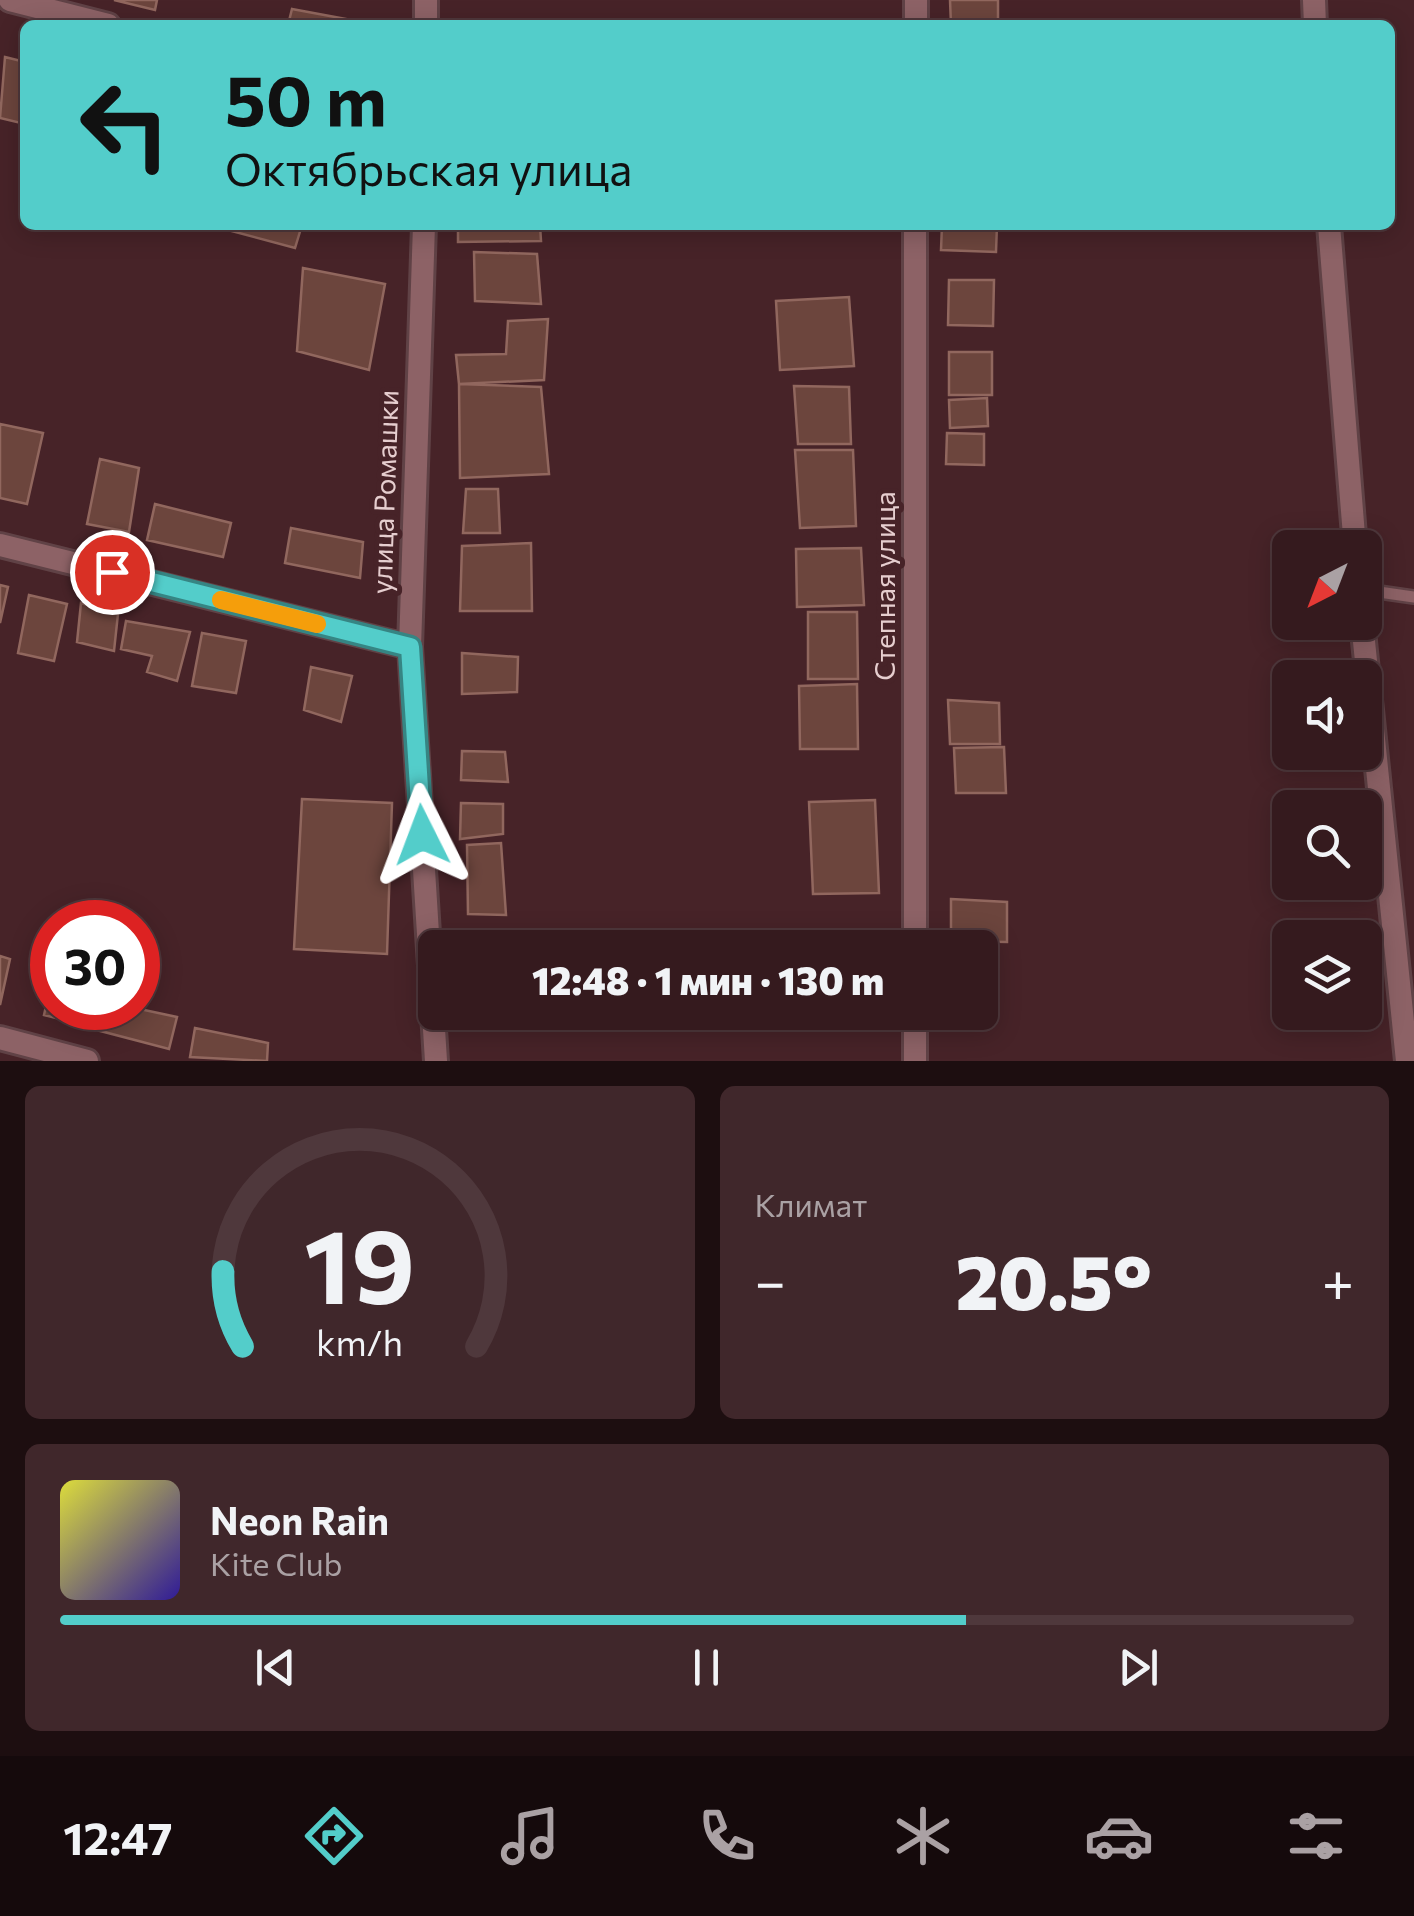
<!DOCTYPE html>
<html lang="ru">
<head>
<meta charset="utf-8">
<style>
  :root { --surface:#351a1e; --page:#40272b; --text:#f1f3f6; --muted:#aaa1a4; --line:#4f383c; --accent:#53cdca }
  body { margin:0; font-family:Commissioner,sans-serif; background:var(--page); color:var(--text); height:100vh; display:flex; flex-direction:column; font-size:38px; white-space:nowrap }
  * { box-sizing:border-box; margin:0 }
  p { font-size:32px; color:var(--muted) }
  .icon { flex:none; width:55px; height:55px; fill:none; stroke:currentColor; stroke-width:2; stroke-linecap:round; stroke-linejoin:round }
  .map { position:relative; height:1061px; overflow:hidden }
  .details { display:flex; flex-direction:column; gap:25px; padding:25px; background:#1d0e10; flex:1 }
  .details>* { flex:none }
  .top-card { position:absolute; left:20px; top:20px; width:1375px; height:210px; border-radius:15px; box-shadow:0 5px 25px #0003,0 0 0 2px var(--line); background:#53cdca; color:#111; overflow:hidden }
  .needle { width:65px; rotate:222deg }
  .fabs { position:absolute; left:1272px; top:530px; display:grid; gap:20px }
  .fabs a { display:grid; place-items:center; width:110px; height:110px; border-radius:15px; background:var(--surface); box-shadow:0 5px 25px #0003,0 0 0 2px var(--line); font-size:50px }
  .speed { position:absolute; left:30px; top:900px; display:flex; gap:20px; font-size:50px; font-weight:700; text-align:center }
  .speed>* { display:grid; place-content:center; width:130px; height:130px; border-radius:50%; background:var(--surface); box-shadow:0 5px 25px #0003,0 0 0 2px var(--line); line-height:1 }
  .speed .limit { border:15px solid #d22; background:#fff; color:#111 }
  .pin { position:absolute; display:grid; place-items:center; width:85px; height:85px; color:#fff; margin:-42px; border:5px solid #fff; border-radius:50%; box-shadow:0 2px 10px #0007 }
  .me { position:absolute; width:110px; margin:-55px; rotate:357deg; stroke-linejoin:round; filter:drop-shadow(0 0 8px #0008) }
  .turn { display:flex; align-items:center; gap:35px; height:210px; padding:0 40px; font-size:45px }
  .turn .icon { width:130px; height:130px; stroke-width:2.5 }
  .turn b { display:block; font-size:70px; line-height:85px }
  .big { font-size:75px; font-weight:800; line-height:1.1 }
  .details .widget { flex:1; display:flex; flex-direction:column; justify-content:center; gap:15px; min-width:0; padding:0 35px; border-radius:15px; background:var(--page) }
  .details .dial { align-items:center; gap:0 }
  .dial svg { height:260px; overflow:visible; fill:none; stroke:var(--line); stroke-width:7; stroke-linecap:round; text-anchor:middle }
  .dial text { fill:var(--text); stroke:none }
  .song { display:flex; align-items:center; gap:30px }
  .cover { width:120px; height:120px; border-radius:15px; background:linear-gradient(135deg,hsl(60 70% 55%),hsl(250 70% 35%)) }
  .played { height:10px; border-radius:5px; background:linear-gradient(90deg,var(--accent) 70%,var(--line) 70%) }
  .keys { display:flex; justify-content:space-around; direction:ltr }
  .heat { display:flex; justify-content:space-between; align-items:center; font-size:55px; direction:ltr }
  .details .tiles { flex:1; display:grid; gap:25px; grid-template-columns:1fr 1fr }
  .widget:last-child { grid-column:span 2 }
  .trip { position:absolute; left:418px; top:930px; width:580px; height:100px; border-radius:15px; background:var(--surface); box-shadow:0 5px 25px #0003,0 0 0 2px var(--line); font-weight:800; line-height:100px; text-align:center }
  .tab-bar { display:flex; height:160px; justify-content:space-around; align-items:center; background:#150a0c; color:var(--muted) }
  .tab-bar .icon { width:70px; height:70px }
  .tab-bar .active { color:var(--accent) }
  .tab-bar b { font-size:45px; color:var(--text) }
  .map>svg:first-child { display:block }
  .building { fill:#6c453d; stroke:#91675e; stroke-width:2.5 }
  .lines { fill:none; stroke-linecap:round; stroke-linejoin:round }
  .lane-casing { stroke:#604246; stroke-width:16 }
  .street-casing { stroke:#604246; stroke-width:28 }
  .lane { stroke:#8d6266; stroke-width:11 }
  .street { stroke:#8d6266; stroke-width:22 }
  .route-casing { stroke:#368583; stroke-width:25 }
  .route { stroke:#53cdca; stroke-width:18 }
  .slow { stroke:#f59e0b; stroke-width:18 }
  .labels { text-anchor:middle; stroke-width:10; stroke-linejoin:round; paint-order:stroke }
  .street-label { font-size:28px; fill:#e6cecf; stroke:#472328 }
</style>
</head>
<body>
<div class="map">
<svg width="1414" height="1061" viewBox="0 0 1414 1061">
  <rect width="100%" height="100%" fill="#472328"/>
  <!-- building -->
  <path class="building" d="M114,0H157L155,10Z
    M950,0H998V25H951Z
    M292,9L362,22L361,25H288Z
    M5,57L25,62V124L0,118Z
    M209,225H302L295,248Z
    M458,225H540L541,241L458,242Z
    M808,225H864V230L808,229Z
    M942,225H997L996,252L941,250Z
    M474,252L537,254L541,304L475,301Z
    M303,268L385,284L369,370L297,351Z
    M949,280H994L993,326L948,325Z
    M849,297L854,366L780,370L776,301Z
    M548,319L544,380L459,384L456,355L506,354L508,321Z
    M949,352H992V395H949Z
    M459,384L541,387L549,474L460,478Z
    M794,386L849,387L851,444H798Z
    M987,398L988,426L950,428L949,400Z
    M0,424L43,433L27,504L0,498Z
    M947,433L984,434V465L946,464Z
    M795,450H853L856,526L800,528Z
    M100,459L139,468L129,532L87,524Z
    M466,489H498L500,533H463Z
    M155,504L231,523L223,557L147,540Z
    M291,528L363,542L360,578L285,563Z
    M531,543L532,611H460L462,546Z
    M861,548L864,605L797,607L796,549Z
    M0,585L8,587L0,623Z
    M29,595L67,604L54,661L18,653Z
    M81,603L118,614L114,651L77,642Z
    M808,612H857L858,679H808Z
    M126,621L190,632L177,681L147,672L152,656L121,649Z
    M202,633L246,641L236,693L192,686Z
    M462,653L518,657L517,692L462,694Z
    M311,667L352,676L341,722L304,710Z
    M857,684L858,749H800L799,686Z
    M948,700L999,703L1000,744H950Z
    M1004,747L1006,793H956L954,748Z
    M462,751L505,752L508,782L461,780Z
    M302,799L392,803L387,954L294,949Z
    M875,800L879,893L813,894L809,802Z
    M461,803L503,804V834L460,839Z
    M501,843L506,915L468,914L467,845Z
    M951,899L1007,902V942L951,941Z
    M0,956L10,959L0,1005Z
    M52,979V1008H84L80,1024L44,1015Z
    M94,1008H135L177,1017L169,1049L89,1028Z
    M195,1028L268,1043L267,1061L190,1057Z"/>
  <g class="lines">
    <defs>
      <path id="lane" d="M1365,590L1414,597"/>
      <path id="street" d="M10,0L108,25
        M426,0V25
        M1314,0L1315,25
        M916,25V0
        M424,225L410,647L436,1061
        M1329,225L1355,548
        M0,545L410,647
        M1362,622L1407,1061
        M915,948V225
        M0,1038L87,1061
        M915,1061V1012"/>
    </defs>
    <!-- lane casing -->
    <use href="#lane" class="lane-casing"/>
    <!-- street casing -->
    <use href="#street" class="street-casing"/>
    <!-- lane -->
    <use href="#lane" class="lane"/>
    <!-- street -->
    <use href="#street" class="street"/>
  </g>
  <g class="lines">
    <defs>
      <path id="route" d="M112,572L410,647L422,835"/>
    </defs>
    <!-- route casing -->
    <use href="#route" class="route-casing"/>
    <!-- route -->
    <use href="#route" class="route"/>
    <!-- slow -->
    <path class="slow" d="M221,600L317,624"/>
  </g>
  <g class="labels">
    <!-- street labels -->
    <g class="street-label">
      <text transform="translate(385 492) rotate(-88)" y="10">улица Ромашки</text>
      <text transform="translate(885 586) rotate(-90)" y="10">Степная улица</text>
    </g>
  </g>
</svg>
<div class="fabs">
<a><svg class="needle" viewBox="-14 -14 28 28"><path d="M0-13l5 13h-10z" fill="#e53935"/><path d="M0 13l5-13h-10z" fill="#aaa1a4"/></svg></a>
<a><svg class="icon" aria-label="sound" viewBox="0 0 24 24"><path d="M4 9h4l5-4v14l-5-4H4zM17 9q2 3 0 6"/></svg></a>
<a><svg class="icon" aria-label="search" viewBox="0 0 24 24"><circle cx="10" cy="10" r="6"/><path d="M15 15l6 6"/></svg></a>
<a><svg class="icon" aria-label="layers" viewBox="0 0 24 24"><path d="M12 4l9 5-9 5-9-5zM3 14l9 5 9-5"/></svg></a>
</div>
<div class="speed"><div class="limit">30</div></div>
<div class="pin" style="left:112px;top:572px;background:#d93025"><svg class="icon" aria-label="arrive" viewBox="0 0 24 24"><path d="M6 21V4h12l-3 4 3 4H6"/></svg></div>
<svg class="me" style="left:422px;top:835px" viewBox="-20 -20 40 40"><path d="M0-17L14 15 0 8-14 15z" fill="#53cdca" stroke="#fff" stroke-width="4"/></svg>
<div class="trip">12:48 · 1 мин · 130 m</div>
<div class="top-card">
<div class="turn"><svg class="icon" aria-label="left" viewBox="0 0 24 24"><path d="M17 20v-9H6M10 6l-5 5 5 5"/></svg><div><b>50 m</b>Октябрьская улица</div></div>
</div>
</div>
<section class="details">
<div class="tiles">
<div class="widget dial"><svg viewBox="0 0 100 80">
<path d="M14 69A42 42 0 1 1 86 69"/>
<path d="M14 69A42 42 0 0 1 8 46" stroke="#53cdca"/>
<text x="50" y="56" font-size="32" font-weight="700">19</text>
<text x="50" y="72" font-size="11">km/h</text>
</svg></div>
<div class="widget"><p>Климат</p>
<div class="heat"><a>−</a><b class="big">20.5°</b><a>+</a></div>
</div>
<div class="widget">
<div class="song"><i class="cover"></i><div><b>Neon Rain</b><p>Kite Club</p></div></div>
<div class="played"></div>
<div class="keys"><svg class="icon" aria-label="previous" viewBox="0 0 24 24"><path d="M18 5L8 12l10 7zM5 5v14"/></svg><svg class="icon" aria-label="pause" viewBox="0 0 24 24"><path d="M8 5v14M16 5v14"/></svg><svg class="icon" aria-label="next" viewBox="0 0 24 24"><path d="M6 5l10 7-10 7zM19 5v14"/></svg></div>
</div>
</div>
</section>
<nav class="tab-bar">
<b>12:47</b>
<svg class="icon active" aria-label="directions" viewBox="0 0 24 24"><path d="M12 3l9 9-9 9-9-9zM9 14v-3h6M13 9l2 2-2 2"/></svg>
<svg class="icon" aria-label="music" viewBox="0 0 24 24"><path d="M9 18V5l10-2v13"/><circle cx="6" cy="18" r="3"/><circle cx="16" cy="16" r="3"/></svg>
<svg class="icon" aria-label="phone" viewBox="0 0 24 24"><path d="M5 4h4l2 5-3 2q2 4 5 5l2-3 5 2v4C11 20 4 13 5 4z"/></svg>
<svg class="icon" aria-label="climate" viewBox="0 0 24 24"><path d="M12 3v18M4 7l16 10M4 17L20 7"/></svg>
<svg class="icon" aria-label="car" viewBox="0 0 24 24"><path d="M5 17H2v-5l4-1 3-4h7l3 4 3 1v5h-3M9 17h6M6 11h13"/><circle cx="7" cy="17" r="2"/><circle cx="17" cy="17" r="2"/></svg>
<svg class="icon" aria-label="filters" viewBox="0 0 24 24"><path d="M4 7h16M4 17h16"/><circle cx="9" cy="7" r="2"/><circle cx="15" cy="17" r="2"/></svg>
</nav>
</body>
</html>
